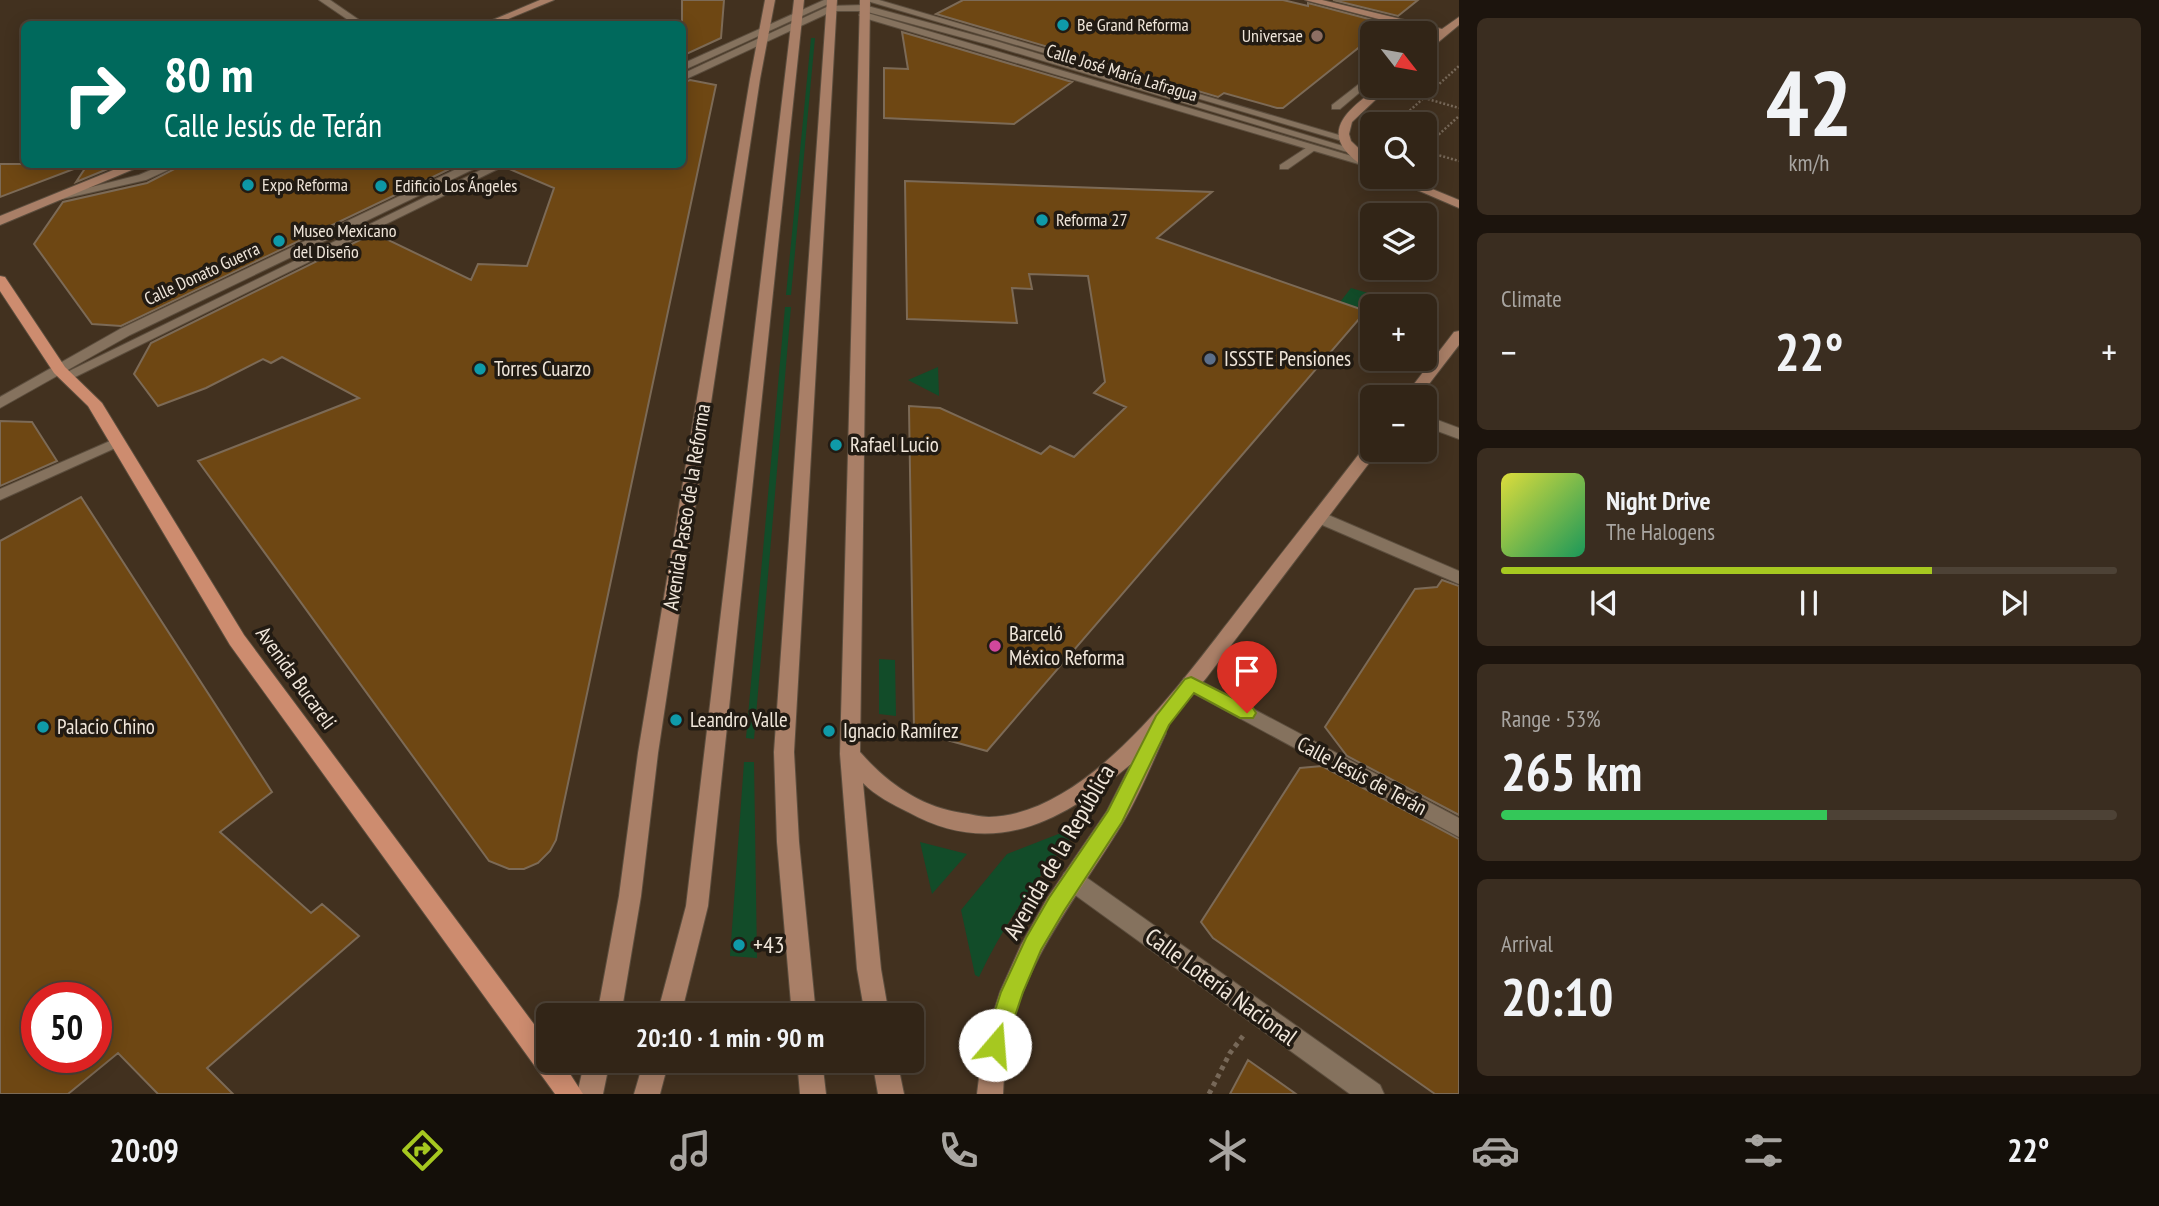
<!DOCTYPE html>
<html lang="en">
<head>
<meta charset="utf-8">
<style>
  :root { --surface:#322517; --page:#3a2d20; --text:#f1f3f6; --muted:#a8a5a1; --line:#4d4236; --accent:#a6c820 }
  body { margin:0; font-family:"PT Sans Narrow",sans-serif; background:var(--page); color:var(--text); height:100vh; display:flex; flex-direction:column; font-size:26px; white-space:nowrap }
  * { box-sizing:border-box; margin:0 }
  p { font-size:23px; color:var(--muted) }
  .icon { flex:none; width:38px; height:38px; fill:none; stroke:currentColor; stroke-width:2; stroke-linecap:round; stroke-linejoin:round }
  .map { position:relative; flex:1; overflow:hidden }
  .drawer { display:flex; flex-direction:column; gap:18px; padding:18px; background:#1c140d; width:700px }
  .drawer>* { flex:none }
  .banner { position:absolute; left:21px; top:21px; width:665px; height:147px; border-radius:10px; box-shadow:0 4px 18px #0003,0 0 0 2px var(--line); background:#00695c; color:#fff; overflow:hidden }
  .needle { width:46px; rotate:121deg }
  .fabs { position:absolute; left:1360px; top:21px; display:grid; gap:14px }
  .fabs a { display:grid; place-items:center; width:77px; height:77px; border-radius:10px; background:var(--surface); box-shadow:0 4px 18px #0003,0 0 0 2px var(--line); font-size:35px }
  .speed { position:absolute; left:21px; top:982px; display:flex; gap:14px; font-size:35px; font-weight:700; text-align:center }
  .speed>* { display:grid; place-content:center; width:91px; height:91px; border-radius:50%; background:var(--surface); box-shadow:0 4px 18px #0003,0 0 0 2px var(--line); line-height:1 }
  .speed .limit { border:10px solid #d22; background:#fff; color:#111 }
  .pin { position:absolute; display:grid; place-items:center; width:60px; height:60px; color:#fff; margin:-72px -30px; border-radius:50% 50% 50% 0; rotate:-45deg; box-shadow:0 0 7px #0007 }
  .pin .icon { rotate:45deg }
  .me { position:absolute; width:77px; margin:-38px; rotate:18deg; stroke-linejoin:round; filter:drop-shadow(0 0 5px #0008) }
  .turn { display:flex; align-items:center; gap:24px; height:147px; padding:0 28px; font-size:32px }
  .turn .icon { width:91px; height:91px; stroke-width:2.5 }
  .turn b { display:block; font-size:49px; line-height:60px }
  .big { font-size:52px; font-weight:700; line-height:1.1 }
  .drawer .card { flex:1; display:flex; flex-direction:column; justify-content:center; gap:10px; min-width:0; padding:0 24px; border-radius:10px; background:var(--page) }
  .drawer .dial { align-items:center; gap:0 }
  .dial b { font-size:91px; line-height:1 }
  .song { display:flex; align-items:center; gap:21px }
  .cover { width:84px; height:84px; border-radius:10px; background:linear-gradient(135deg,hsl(60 70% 55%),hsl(150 70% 35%)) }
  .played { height:7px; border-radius:4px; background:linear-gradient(90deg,var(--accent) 70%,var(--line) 70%) }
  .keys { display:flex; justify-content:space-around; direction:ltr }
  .heat { display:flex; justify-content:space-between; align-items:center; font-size:38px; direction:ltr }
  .charge { height:10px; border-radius:5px; background:linear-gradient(90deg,#34c759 53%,var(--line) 0) }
  .trip { position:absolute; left:536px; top:1003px; width:388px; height:70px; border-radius:10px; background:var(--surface); box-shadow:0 4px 18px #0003,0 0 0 2px var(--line); font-weight:700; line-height:70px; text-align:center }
  .tab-bar { display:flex; height:112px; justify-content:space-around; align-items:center; background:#140f09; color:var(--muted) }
  .tab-bar .icon { width:49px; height:49px }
  .tab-bar .selected { color:var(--accent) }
  .tab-bar b { font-size:32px; color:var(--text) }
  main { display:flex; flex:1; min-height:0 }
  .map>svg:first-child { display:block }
  .green { fill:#124c29 }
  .building { fill:#6e4713; stroke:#7c6a56; stroke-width:2; fill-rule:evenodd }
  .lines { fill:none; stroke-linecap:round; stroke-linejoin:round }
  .lane-casing { stroke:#5c4e3e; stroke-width:2 }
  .street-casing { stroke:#5c4e3e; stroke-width:2 }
  .secondary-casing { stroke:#5c4e3e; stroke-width:2 }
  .primary-casing { stroke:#5c4e3e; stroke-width:2 }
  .path-far1 { stroke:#776858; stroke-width:2.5; stroke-dasharray:2 2; stroke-linecap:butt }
  .path { stroke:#776858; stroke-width:5; stroke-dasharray:4.5 4.5; stroke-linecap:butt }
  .lane { fill:#85725e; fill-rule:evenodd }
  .street { fill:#85725e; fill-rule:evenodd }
  .secondary { fill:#a97f67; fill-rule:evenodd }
  .primary { fill:#cd8c6f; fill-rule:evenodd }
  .route { fill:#a6c820; stroke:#6c8215; stroke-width:2 }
  .culture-dot { fill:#0f9aa8; stroke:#221b13; stroke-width:2.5 }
  .education-dot { fill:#8d6e63; stroke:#221b13; stroke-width:2.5 }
  .service-dot { fill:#5c6f8a; stroke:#221b13; stroke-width:2.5 }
  .hotel-dot { fill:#d1479c; stroke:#221b13; stroke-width:2.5 }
  .labels { text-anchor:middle; stroke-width:7; stroke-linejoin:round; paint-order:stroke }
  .far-poi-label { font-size:18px; fill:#f0e6da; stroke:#221b13; text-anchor:start }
  .far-street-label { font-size:18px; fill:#f0e6da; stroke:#221b13 }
  .poi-label { font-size:21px; fill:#f0e6da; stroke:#221b13; text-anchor:start }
  .street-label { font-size:21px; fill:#f0e6da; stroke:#221b13 }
  .near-street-label { font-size:24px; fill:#f0e6da; stroke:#221b13 }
  .near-poi-label { font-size:24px; fill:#f0e6da; stroke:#221b13; text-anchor:start }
</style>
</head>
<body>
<main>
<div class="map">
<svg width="1459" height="1094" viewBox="0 0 1459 1094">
  <rect width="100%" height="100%" fill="#42311f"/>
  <!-- green -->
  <path class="green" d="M811,38H815L791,295H786Z
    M1351,288L1378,296L1366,311L1340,302Z
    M785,307H791L754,739L746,738Z
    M938,367L939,396L908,380Z
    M879,659L895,660L896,716L879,714Z
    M744,762H754L757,958L730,956Z
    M1079,826L1081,827C1040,873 1005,921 979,977L975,975L961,910L1007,854Z
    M920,842L967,854L932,894Z"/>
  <!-- building -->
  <path class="building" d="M682,0H724L721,38L682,56Z
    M963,0H1283L1308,6V3L1388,24L1376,33H1372V37L1283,108H1277L1224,93L1218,97L936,14Z
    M1333,0H1418L1398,16Z
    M902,32L1072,82L1014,124L884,118V68L908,69Z
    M690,80L716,85L556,840L550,851L538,863L524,869H509L489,861L198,461L359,398L282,357L271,363L263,359L206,388L158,406L134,374L151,343L374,233L471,280L478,264L527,266L554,188L507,168L511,164H682V83Z
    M0,164H79V167L0,197Z
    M88,164H120L76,182Z
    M184,164H460L121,326L92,324L34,244L63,202L147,183Z
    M905,181L1212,192L1157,238L1366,311L987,751L914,731L909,406L940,408L1041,454L1050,446L1074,457L1126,407L1094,393L1105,382L1088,276L1029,274L1032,289L1012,288L1017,323L907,319Z
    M0,421L32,422L57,461L0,486Z
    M81,497L272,792L220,832L311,913L322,904L359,936L207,1068L233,1094H158L118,1053L68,1094H0V541ZM37,998H96V1057H37Z
    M1442,580L1459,586V815L1347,756L1325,727L1415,589L1437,587Z
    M1322,766L1459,839V1094H1435L1213,938L1201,922L1300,768Z
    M1248,1060L1296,1094H1230Z"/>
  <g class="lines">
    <defs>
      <path id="lane" d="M864,5L996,41L1356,150L1347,152L990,45L864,11H833L682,81V74L829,6Z
        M1372,74V82L1340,109H1332V105Z
        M1309,146L1318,148L1288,169H1280V165Z
        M165,164H181L146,180L58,200L52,197L139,175Z
        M493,164H508L71,379L66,380L59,376Z
        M117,438L122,439L124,442L122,445L0,500V489Z"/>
      <path id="street" d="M319,0H330L365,24H354Z
        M824,0H837L682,71V64Z
        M864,0H879L1349,138L1339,140Z
        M864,12L1372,162V168L861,17L859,15Z
        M467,164H484L130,335L0,408V397L120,329Z
        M1424,415L1459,428V439L1424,426Z
        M1319,511L1459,571V584L1313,521L1310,517Z
        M1191,676L1459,818V837L1184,688L1181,683L1184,678Z
        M1072,870L1080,873L1380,1085L1384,1094H1350L1064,887L1061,880L1064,873Z"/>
      <path id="secondary" d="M540,0H554L496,24H483Z
        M765,0H775L760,79L658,753L641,896L621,1015H597L619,896L638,753L750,79Z
        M794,0H804L708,906L681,1015H657L686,906Z
        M827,0H837L794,752L799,842L816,1015H792L777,842L774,752Z
        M860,0H870L860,752C887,783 921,807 962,813C971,814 980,817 989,817C1087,815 1181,683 1236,612C1279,556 1323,501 1366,445L1372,443V450H1379L1207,677L1164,729L1166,733C1152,763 1139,796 1122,824C1079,895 1022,962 1007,1046C1004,1062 1004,1078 1003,1094H977L983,1045L1000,992L1021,945L1048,897L1107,811L1131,764C1063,821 994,860 908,812C892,804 876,796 863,783L881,969L889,1015H865L857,969L840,754Z
        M1305,0H1322L1442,29L1459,17V25L1424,54V45L1437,34Z
        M1379,86H1390L1352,122L1349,134L1351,141L1372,161V170C1362,166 1352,159 1345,150C1324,123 1360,102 1379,86Z
        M128,164H146L0,225V216Z
        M1387,177H1403L1459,200V208Z
        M1459,331V345L1419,397H1404L1454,332Z
        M585,1060H610L603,1094H577Z
        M644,1060H669L660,1094H634Z
        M797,1060H822L826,1094H800Z
        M872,1060H897L904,1094H878Z"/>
      <path id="primary" d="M0,276L5,277L65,367L102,403L244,635L548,1043V1060H561L583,1094H555L230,645L88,406L54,373L0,291Z"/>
    </defs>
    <!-- lane casing -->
    <use href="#lane" class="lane-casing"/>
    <!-- street casing -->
    <use href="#street" class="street-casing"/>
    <!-- secondary casing -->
    <use href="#secondary" class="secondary-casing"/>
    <!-- primary casing -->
    <use href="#primary" class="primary-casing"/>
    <!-- path-far1 -->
    <path class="path-far1" d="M1424,98L1459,108
      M1395,124L1459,66
      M1424,148L1459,116
      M1424,151L1459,161"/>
    <!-- path -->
    <path class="path" d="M1209,1094L1230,1053L1243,1036"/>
    <!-- lane -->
    <use href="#lane" class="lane"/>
    <!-- street -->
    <use href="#street" class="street"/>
    <!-- secondary -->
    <use href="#secondary" class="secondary"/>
    <!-- primary -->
    <use href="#primary" class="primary"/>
  </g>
  <!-- route -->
  <path class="route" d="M1191,677L1253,708L1256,713L1253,718H1240L1194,693L1169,725L1122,822L1064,911L1041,950L1023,992L1003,1052L995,1055L987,1052L984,1045L1001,992L1026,938L1049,898L1108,811L1156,716L1185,679Z"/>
  <!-- markers -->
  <g class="culture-dot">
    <circle cx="1063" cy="25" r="7"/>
    <circle cx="248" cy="185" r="7"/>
    <circle cx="381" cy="186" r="7"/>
    <circle cx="1042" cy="220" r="7"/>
    <circle cx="279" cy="241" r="7"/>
    <circle cx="480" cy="369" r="7"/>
    <circle cx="836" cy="445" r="7"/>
    <circle cx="676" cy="720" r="7"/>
    <circle cx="43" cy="727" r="7"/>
    <circle cx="829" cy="731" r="7"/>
    <circle cx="739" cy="945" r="7"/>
  </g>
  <circle class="education-dot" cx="1317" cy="36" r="7"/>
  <circle class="service-dot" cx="1210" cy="359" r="7"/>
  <circle class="hotel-dot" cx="995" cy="646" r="7"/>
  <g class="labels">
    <!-- far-poi labels -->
    <g class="far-poi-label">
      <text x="1077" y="31">Be Grand Reforma</text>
      <text x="1303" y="42" text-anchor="end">Universae</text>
      <text x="262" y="191">Expo Reforma</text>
      <text x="395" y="192">Edificio Los Ángeles</text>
      <text x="1056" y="226">Reforma 27</text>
      <text x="293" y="237">Museo Mexicano<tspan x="293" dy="21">del Diseño</tspan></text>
    </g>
    <!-- far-street labels -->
    <g class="far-street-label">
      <text transform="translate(1122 73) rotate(17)" y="6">Calle José María Lafragua</text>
      <text transform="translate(202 274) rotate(-25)" y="6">Calle Donato Guerra</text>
    </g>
    <!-- poi labels -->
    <g class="poi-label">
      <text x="1224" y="366">ISSSTE Pensiones</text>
      <text x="494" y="376">Torres Cuarzo</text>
      <text x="850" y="452">Rafael Lucio</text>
      <text x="1009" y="641">Barceló<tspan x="1009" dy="24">México Reforma</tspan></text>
      <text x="690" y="727">Leandro Valle</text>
      <text x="57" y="734">Palacio Chino</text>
      <text x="843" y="738">Ignacio Ramírez</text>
    </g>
    <!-- street labels -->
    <g class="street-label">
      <text transform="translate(687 507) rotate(-81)" y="7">Avenida Paseo de la Reforma</text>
      <text transform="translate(296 678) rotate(54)" y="7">Avenida Bucareli</text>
      <text transform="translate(1362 776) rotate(28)" y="7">Calle Jesús de Terán</text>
    </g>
    <!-- near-street labels -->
    <g class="near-street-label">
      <text transform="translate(1059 852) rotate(-60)" y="8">Avenida de la República</text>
      <text transform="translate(1221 987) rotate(36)" y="8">Calle Lotería Nacional</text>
    </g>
    <!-- near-poi labels -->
    <g class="near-poi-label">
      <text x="753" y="953">+43</text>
    </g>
  </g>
</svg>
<div class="fabs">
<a><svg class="needle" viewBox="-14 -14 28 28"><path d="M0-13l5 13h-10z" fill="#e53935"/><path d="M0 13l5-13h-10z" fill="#a8a5a1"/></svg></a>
<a><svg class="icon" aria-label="search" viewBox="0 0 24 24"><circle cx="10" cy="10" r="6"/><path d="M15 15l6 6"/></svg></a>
<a><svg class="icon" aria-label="layers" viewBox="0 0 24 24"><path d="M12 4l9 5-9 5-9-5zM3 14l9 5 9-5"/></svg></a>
<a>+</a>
<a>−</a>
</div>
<div class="speed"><div class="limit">50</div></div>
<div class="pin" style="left:1247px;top:713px;background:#d93025"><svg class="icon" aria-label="arrive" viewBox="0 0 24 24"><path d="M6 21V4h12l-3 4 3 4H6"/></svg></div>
<svg class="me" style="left:995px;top:1045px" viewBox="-20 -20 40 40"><circle r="19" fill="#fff"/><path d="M0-13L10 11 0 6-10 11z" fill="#a6c820"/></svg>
<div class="trip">20:10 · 1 min · 90 m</div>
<div class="banner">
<div class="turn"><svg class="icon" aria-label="right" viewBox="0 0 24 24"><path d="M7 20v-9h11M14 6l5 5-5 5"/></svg><div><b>80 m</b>Calle Jesús de Terán</div></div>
</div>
</div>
<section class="drawer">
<div class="card dial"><b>42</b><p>km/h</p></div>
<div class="card"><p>Climate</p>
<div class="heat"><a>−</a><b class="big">22°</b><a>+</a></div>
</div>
<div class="card">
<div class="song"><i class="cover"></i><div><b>Night Drive</b><p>The Halogens</p></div></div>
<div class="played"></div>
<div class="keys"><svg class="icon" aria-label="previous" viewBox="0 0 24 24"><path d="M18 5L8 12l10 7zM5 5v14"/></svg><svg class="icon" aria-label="pause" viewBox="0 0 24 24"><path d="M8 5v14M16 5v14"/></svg><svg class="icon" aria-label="next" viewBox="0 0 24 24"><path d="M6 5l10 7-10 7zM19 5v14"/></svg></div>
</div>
<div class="card"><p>Range · 53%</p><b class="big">265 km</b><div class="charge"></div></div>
<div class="card"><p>Arrival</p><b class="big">20:10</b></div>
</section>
</main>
<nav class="tab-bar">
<b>20:09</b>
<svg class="icon selected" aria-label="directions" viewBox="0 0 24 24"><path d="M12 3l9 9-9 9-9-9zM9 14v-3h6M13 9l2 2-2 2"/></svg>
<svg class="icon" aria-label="music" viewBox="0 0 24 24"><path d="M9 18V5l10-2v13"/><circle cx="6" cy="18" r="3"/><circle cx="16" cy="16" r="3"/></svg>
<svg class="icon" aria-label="phone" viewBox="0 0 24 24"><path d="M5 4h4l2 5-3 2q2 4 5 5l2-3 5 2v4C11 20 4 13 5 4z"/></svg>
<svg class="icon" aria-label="climate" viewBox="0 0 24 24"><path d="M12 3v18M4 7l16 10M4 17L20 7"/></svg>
<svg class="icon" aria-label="car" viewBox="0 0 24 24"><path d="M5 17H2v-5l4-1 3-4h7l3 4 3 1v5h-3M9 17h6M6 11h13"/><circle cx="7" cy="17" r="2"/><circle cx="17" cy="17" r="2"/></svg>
<svg class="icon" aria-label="filters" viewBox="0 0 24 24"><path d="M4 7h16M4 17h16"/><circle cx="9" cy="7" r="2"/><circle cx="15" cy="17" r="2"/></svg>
<b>22°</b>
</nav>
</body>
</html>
